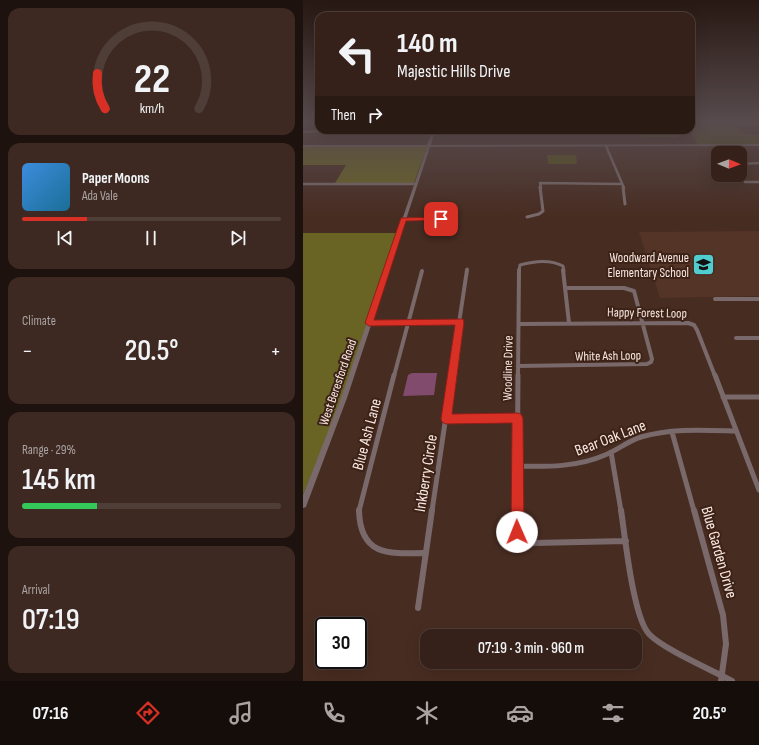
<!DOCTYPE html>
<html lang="en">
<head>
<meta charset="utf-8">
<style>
  :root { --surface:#352119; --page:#3d2922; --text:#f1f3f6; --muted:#aaa3a2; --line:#4f3e38; --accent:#d93025 }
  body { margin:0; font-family:"Sofia Sans Condensed",sans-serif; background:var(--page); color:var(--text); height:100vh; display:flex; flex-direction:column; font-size:15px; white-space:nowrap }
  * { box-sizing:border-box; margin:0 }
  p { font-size:13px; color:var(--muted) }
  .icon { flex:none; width:22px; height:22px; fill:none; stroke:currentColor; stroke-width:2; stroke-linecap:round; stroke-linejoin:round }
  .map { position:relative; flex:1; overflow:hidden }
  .sheet { display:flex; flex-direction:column; gap:8px; padding:8px; background:#1d120e; width:303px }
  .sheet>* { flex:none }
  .banner { position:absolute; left:12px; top:12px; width:380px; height:122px; border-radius:12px; box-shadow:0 4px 16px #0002,0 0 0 1px var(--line); background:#352119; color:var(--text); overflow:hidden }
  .needle { width:26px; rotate:91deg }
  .controls { position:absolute; left:408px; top:146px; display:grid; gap:8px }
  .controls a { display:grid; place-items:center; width:36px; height:36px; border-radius:8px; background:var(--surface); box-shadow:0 4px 16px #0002,0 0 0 1px var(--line); font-size:20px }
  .speed { position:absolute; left:12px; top:617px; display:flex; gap:8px; font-size:20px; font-weight:700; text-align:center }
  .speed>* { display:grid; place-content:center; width:52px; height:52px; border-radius:50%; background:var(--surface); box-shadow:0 4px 16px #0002,0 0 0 1px var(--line); line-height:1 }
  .speed .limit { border:2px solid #111; border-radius:6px; background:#fff; color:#111 }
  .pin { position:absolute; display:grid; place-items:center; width:34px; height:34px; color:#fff; margin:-17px; border-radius:8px; box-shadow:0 2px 6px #0006 }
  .me { position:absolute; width:44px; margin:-22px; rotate:359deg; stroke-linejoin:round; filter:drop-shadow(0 0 3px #0008) }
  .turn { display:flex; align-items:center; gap:14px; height:84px; padding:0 16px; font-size:18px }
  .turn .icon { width:52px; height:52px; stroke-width:2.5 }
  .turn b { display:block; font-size:28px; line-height:34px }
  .then { display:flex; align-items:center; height:38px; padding:0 16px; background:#0003; gap:8px; font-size:15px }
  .big { font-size:30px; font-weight:600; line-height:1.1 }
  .sheet .tile { flex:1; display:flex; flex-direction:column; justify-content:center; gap:6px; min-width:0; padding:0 14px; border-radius:12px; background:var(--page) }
  .sheet .dial { align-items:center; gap:0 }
  .dial svg { height:104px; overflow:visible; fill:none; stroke:var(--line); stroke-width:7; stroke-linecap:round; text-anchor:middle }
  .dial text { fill:var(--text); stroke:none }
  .song { display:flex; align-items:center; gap:12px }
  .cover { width:48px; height:48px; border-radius:6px; background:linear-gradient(135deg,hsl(210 70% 55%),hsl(200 70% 35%)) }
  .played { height:4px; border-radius:2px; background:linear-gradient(90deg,var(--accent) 25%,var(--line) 25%) }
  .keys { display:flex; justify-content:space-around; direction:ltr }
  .heat { display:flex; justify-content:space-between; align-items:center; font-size:22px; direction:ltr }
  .charge { height:6px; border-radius:3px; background:linear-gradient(90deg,#34c759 29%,var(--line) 0) }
  .trip { position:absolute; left:117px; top:629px; width:222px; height:40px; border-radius:12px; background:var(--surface); box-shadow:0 4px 16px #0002,0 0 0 1px var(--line); font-weight:600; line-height:40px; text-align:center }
  .tab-bar { display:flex; height:64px; justify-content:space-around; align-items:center; background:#150d0a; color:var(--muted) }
  .tab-bar .icon { width:28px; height:28px }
  .tab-bar .on { color:var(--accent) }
  .tab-bar b { font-size:18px; color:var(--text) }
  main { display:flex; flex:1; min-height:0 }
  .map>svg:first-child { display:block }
  .built { fill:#543426 }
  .green { fill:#534f16 }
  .forest { fill:#696423 }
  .water { fill:#814b6d }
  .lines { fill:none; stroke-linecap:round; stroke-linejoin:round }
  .minor-far4 { stroke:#79696b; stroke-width:2.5 }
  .minor-far3 { stroke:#79696b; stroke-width:3 }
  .minor-far2 { stroke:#79696b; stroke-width:4 }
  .minor-far1 { stroke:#79696b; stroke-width:5 }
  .minor { stroke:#79696b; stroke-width:6 }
  .tertiary { fill:#79696b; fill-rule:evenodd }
  .route { fill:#d93025; stroke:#8d1f18 }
  .labels { text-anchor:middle; stroke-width:4; stroke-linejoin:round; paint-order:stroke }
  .poi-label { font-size:13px; fill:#fae8e1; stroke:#3c2217; text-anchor:end }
  .street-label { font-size:13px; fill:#fae8e1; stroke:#3c2217 }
  .near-street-label { font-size:16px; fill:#fae8e1; stroke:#3c2217 }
</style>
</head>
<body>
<main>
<section class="sheet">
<div class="tile dial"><svg viewBox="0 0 100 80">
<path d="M14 69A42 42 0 1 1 86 69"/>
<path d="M14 69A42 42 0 0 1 8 42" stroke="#d93025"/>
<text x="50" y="56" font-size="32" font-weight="700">22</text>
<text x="50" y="72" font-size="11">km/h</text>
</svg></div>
<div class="tile">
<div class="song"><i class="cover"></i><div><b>Paper Moons</b><p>Ada Vale</p></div></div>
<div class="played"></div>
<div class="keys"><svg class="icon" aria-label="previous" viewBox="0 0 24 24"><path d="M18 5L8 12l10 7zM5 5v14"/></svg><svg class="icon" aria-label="pause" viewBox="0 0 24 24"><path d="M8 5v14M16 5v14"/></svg><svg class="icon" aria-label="next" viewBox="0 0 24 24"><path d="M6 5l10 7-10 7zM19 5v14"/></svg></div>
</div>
<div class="tile"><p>Climate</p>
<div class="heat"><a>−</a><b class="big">20.5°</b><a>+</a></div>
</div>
<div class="tile"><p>Range · 29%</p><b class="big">145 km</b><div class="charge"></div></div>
<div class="tile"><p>Arrival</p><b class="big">07:19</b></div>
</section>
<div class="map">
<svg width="456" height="681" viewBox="0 0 456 681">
  <rect width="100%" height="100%" fill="#472c21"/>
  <!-- built -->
  <path class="built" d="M456,231V296L357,298L336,232Z"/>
  <!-- green -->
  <path class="green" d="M388,122H456V126H434L441,134L456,135V144L395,145L388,133L373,134L374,137H338L334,130H388Z
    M244,155H273L274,164H245Z"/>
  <!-- forest -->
  <path class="forest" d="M200,130H334V131L200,132Z
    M0,147H124L111,183H32L43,165H0Z
    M0,233H94L39,398L0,495Z"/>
  <!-- water -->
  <path class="water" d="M109,373H134L131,395L100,396L105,375Z"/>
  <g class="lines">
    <!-- minor-far4 -->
    <path class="minor-far4" d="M0,132L18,131
      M303,146L321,188
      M437,164L456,163
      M442,182H456
      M0,184H113
      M238,188L237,183L318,184"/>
    <!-- minor-far3 -->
    <path class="minor-far3" d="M320,187L322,204
      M224,217L236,214L240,211L237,187
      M100,219L145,220
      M164,271V269
      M216,271L217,265C231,261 247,259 260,266L261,271"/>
    <!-- minor-far2 -->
    <path class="minor-far2" d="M260,270L266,323
      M412,299H456
      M66,323L157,322
      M216,324L385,323L391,325L394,330L412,376
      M433,338H456
      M215,366L344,364L348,362L349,359L331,291L321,288H263
      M91,376L119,271
      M148,376L164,270
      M215,376L216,270"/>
    <!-- minor-far1 -->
    <path class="minor-far1" d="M412,375L456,490
      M420,397H456
      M143,419L214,418
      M369,432L391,511
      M308,452L318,511
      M215,466C244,467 275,467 302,455C315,450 325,441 338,437C368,428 400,430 432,431
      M56,511L91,375
      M129,511L149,375
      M214,511L215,375"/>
    <!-- minor -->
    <path class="minor" d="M56,510C57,556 85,554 123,553
      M214,510C214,528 210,538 231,543L323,541
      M318,510C322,536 330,617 346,634C360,649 409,670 429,681
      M391,510L420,615L423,644L418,681
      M115,608L129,510"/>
    <!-- tertiary -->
    <path class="tertiary" d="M130,130H132L128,145L456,144V146L127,147L44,398L4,504L3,507L0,508V495L38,398L124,147H0V145H124Z"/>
  </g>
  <!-- sky -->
  <linearGradient id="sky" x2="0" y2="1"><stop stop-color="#271812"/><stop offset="0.56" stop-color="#584b4e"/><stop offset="1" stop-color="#584b4e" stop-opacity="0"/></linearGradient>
  <rect width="456" height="217" fill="url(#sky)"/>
  <!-- route -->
  <path class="route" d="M138,217H140V220L103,221L71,320L160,319L161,322L149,414L214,413L218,414L220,418L221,532L219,537L214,539L210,537L208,532L209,423L143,424L139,422L138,419L152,325L66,326L62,323L98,218Z"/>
  <!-- icons -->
  <defs>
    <symbol id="school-square" viewBox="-11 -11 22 22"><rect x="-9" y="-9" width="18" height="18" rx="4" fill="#52cdcf" stroke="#3c2217"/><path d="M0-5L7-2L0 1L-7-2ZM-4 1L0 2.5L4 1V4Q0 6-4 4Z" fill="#111"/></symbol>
  </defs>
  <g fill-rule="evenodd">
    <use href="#school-square" x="388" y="252" width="25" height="25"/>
  </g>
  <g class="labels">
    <!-- poi labels -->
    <g class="poi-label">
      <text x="386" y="262">Woodward Avenue<tspan x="386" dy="15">Elementary School</tspan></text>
    </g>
    <!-- street labels -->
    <g class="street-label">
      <text transform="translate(344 312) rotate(1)" y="5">Happy Forest Loop</text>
      <text transform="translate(305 355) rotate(-1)" y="5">White Ash Loop</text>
      <text transform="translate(204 368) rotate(-89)" y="5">Woodline Drive</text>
      <text transform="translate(34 382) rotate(-71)" y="5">West Beresford Road</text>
    </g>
    <!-- near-street labels -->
    <g class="near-street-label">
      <text transform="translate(63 434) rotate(-75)" y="6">Blue Ash Lane</text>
      <text transform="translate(307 437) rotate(-21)" y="6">Bear Oak Lane</text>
      <text transform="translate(122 473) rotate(-81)" y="6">Inkberry Circle</text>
      <text transform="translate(417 552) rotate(74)" y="6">Blue Garden Drive</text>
    </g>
  </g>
</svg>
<div class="controls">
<a><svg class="needle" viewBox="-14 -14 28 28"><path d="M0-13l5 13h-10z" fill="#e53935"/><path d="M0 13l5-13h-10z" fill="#aaa3a2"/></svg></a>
</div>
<div class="speed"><div class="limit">30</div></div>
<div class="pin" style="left:138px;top:219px;background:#d93025"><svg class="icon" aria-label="arrive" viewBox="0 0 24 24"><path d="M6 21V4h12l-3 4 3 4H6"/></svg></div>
<svg class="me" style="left:214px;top:532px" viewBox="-20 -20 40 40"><circle r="19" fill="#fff"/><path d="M0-13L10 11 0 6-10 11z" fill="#d93025"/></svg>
<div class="trip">07:19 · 3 min · 960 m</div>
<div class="banner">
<div class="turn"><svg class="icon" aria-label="left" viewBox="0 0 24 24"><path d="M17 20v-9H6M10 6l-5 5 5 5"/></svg><div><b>140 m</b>Majestic Hills Drive</div></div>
<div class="then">Then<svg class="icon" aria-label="right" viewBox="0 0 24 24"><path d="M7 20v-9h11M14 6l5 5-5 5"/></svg></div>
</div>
</div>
</main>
<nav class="tab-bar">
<b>07:16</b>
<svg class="icon on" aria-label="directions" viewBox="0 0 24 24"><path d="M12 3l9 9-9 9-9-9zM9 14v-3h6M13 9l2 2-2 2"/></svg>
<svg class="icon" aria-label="music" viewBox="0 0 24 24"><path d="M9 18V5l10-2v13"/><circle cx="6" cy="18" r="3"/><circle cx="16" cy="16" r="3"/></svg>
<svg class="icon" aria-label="phone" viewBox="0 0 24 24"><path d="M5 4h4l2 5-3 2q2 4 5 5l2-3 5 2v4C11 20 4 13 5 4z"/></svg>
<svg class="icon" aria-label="climate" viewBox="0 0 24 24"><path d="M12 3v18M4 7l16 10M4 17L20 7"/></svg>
<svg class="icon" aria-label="car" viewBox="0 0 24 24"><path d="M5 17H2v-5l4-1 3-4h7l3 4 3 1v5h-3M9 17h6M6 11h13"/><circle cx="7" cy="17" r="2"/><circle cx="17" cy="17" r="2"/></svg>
<svg class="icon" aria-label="filters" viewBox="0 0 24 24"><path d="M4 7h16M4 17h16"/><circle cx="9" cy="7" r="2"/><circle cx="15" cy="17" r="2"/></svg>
<b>20.5°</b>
</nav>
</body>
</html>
